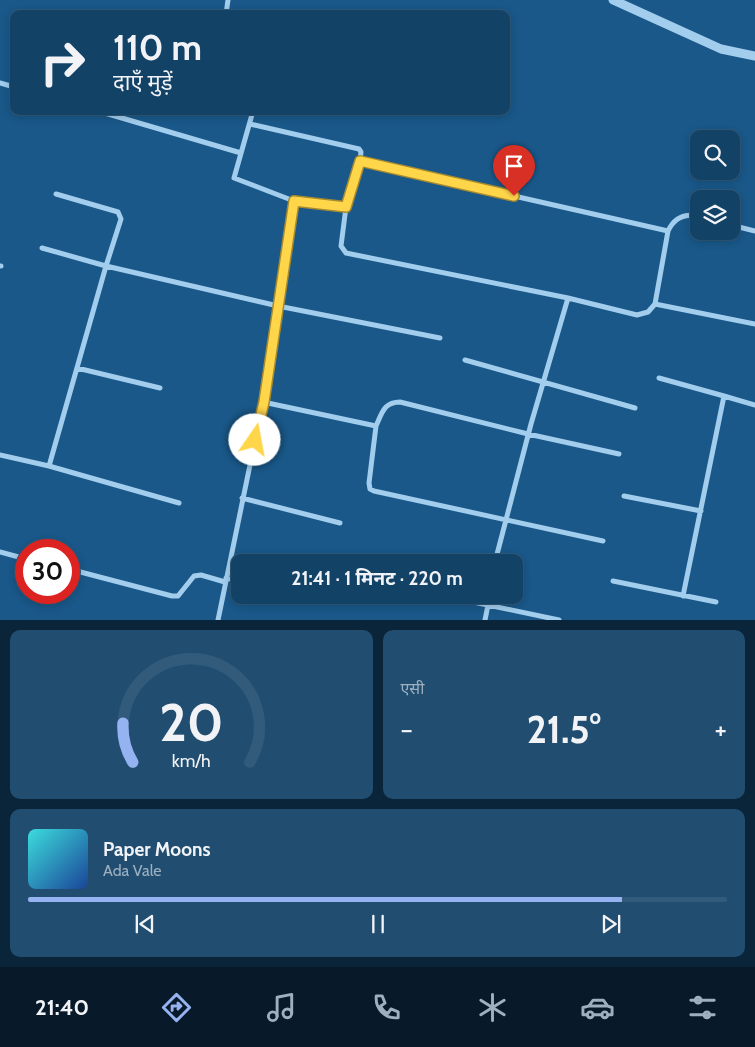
<!DOCTYPE html>
<html lang="hi">
<head>
<meta charset="utf-8">
<style>
  :root { --surface:#134267; --page:#204d70; --text:#f1f3f6; --muted:#9db0c0; --line:#325b7b; --accent:#95b2f1 }
  body { margin:0; font-family:Cabin,"Noto Sans Devanagari",sans-serif; background:var(--page); color:var(--text); height:100vh; display:flex; flex-direction:column; font-size:19px; white-space:nowrap }
  * { box-sizing:border-box; margin:0 }
  p { font-size:16px; color:var(--muted) }
  .icon { flex:none; width:28px; height:28px; fill:none; stroke:currentColor; stroke-width:2; stroke-linecap:round; stroke-linejoin:round }
  .map { position:relative; height:620px; overflow:hidden }
  .side { display:flex; flex-direction:column; gap:10px; padding:10px; background:#0a2439; flex:1 }
  .side>* { flex:none }
  .hud { position:absolute; left:10px; top:10px; width:500px; height:105px; border-radius:10px; box-shadow:0 2px 8px #0003,0 0 0 1px var(--line); background:#134267; color:var(--text); overflow:hidden }
  .buttons { position:absolute; left:690px; top:130px; display:grid; gap:10px }
  .buttons a { display:grid; place-items:center; width:50px; height:50px; border-radius:10px; background:var(--surface); box-shadow:0 2px 8px #0003,0 0 0 1px var(--line); font-size:25px }
  .speed { position:absolute; left:15px; top:539px; display:flex; gap:10px; font-size:25px; font-weight:700; text-align:center }
  .speed>* { display:grid; place-content:center; width:65px; height:65px; border-radius:50%; background:var(--surface); box-shadow:0 2px 8px #0003,0 0 0 1px var(--line); line-height:1 }
  .speed .limit { border:8px solid #d22; background:#fff; color:#111 }
  .pin { position:absolute; display:grid; place-items:center; width:42px; height:42px; color:#fff; margin:-51px -21px; border-radius:50% 50% 50% 0; rotate:-45deg; box-shadow:0 0 5px #0007 }
  .pin .icon { rotate:45deg }
  .me { position:absolute; width:55px; margin:-28px; rotate:12deg; stroke-linejoin:round; filter:drop-shadow(0 0 4px #0008) }
  .turn { display:flex; align-items:center; gap:18px; height:105px; padding:0 20px; font-size:22px }
  .turn .icon { width:65px; height:65px; stroke-width:2.5 }
  .turn b { display:block; font-size:35px; line-height:42px }
  .big { font-size:38px; font-weight:700; line-height:1.1 }
  .side .tile { flex:1; display:flex; flex-direction:column; justify-content:center; gap:8px; min-width:0; padding:0 18px; border-radius:10px; background:var(--page) }
  .side .dial { align-items:center; gap:0 }
  .dial svg { height:130px; overflow:visible; fill:none; stroke:var(--line); stroke-width:7; stroke-linecap:round; text-anchor:middle }
  .dial text { fill:var(--text); stroke:none }
  .song { display:flex; align-items:center; gap:15px }
  .cover { width:60px; height:60px; border-radius:8px; background:linear-gradient(135deg,hsl(180 70% 55%),hsl(220 70% 35%)) }
  .played { height:5px; border-radius:2px; background:linear-gradient(90deg,var(--accent) 85%,var(--line) 85%) }
  .keys { display:flex; justify-content:space-around; direction:ltr }
  .heat { display:flex; justify-content:space-between; align-items:center; font-size:28px; direction:ltr }
  .side .tiles { flex:1; display:grid; gap:10px; grid-template-columns:1fr 1fr }
  .tile:last-child { grid-column:span 2 }
  .trip { position:absolute; left:231px; top:554px; width:292px; height:50px; border-radius:10px; background:var(--surface); box-shadow:0 2px 8px #0003,0 0 0 1px var(--line); font-weight:700; line-height:50px; text-align:center }
  .tab-bar { display:flex; height:80px; justify-content:space-around; align-items:center; background:#081a29; color:var(--muted) }
  .tab-bar .icon { width:35px; height:35px }
  .tab-bar .active { color:var(--accent) }
  .tab-bar b { font-size:22px; color:var(--text) }
  .map>svg:first-child { display:block }
  .lines { fill:none; stroke-linecap:round; stroke-linejoin:round }
  .minor { stroke:#a2cded; stroke-width:5 }
  .tertiary { stroke:#a2cded; stroke-width:9 }
  .route-casing { stroke:#a68a30; stroke-width:12 }
  .route { stroke:#ffd54a; stroke-width:9 }
</style>
</head>
<body>
<div class="map">
<svg width="755" height="620" viewBox="0 0 755 620">
  <rect width="100%" height="100%" fill="#195889"/>
  <g class="lines">
    <!-- minor -->
    <path class="minor" d="M226,14L228,0
      M0,83L14,87
      M98,111L241,153
      M250,124L359,149L361,152L360,161
      M294,201L346,207L360,161L668,231
      M346,207L341,246L346,253L568,298
      M731,225L755,231
      M42,248L106,266L121,219L118,212L56,194
      M0,266H1
      M655,304L755,324
      M465,360L635,408
      M77,368L160,388
      M659,378L724,396
      M263,402L376,426L369,483L370,489L374,491L603,541
      M376,426C382,413 384,402 400,402L528,434L619,454
      M0,455L49,466
      M624,496L701,511
      M242,498L340,523
      M179,503L49,466L106,266L278,306L440,338
      M0,552L26,559
      M495,562L531,424L568,298L637,315L648,312L655,304L668,231C674,218 684,213 699,216
      M69,569L172,596H178L194,576L201,575L225,582
      M226,578L240,581
      M613,581L716,602
      M300,595L327,601
      M440,595L559,620
      M683,596L724,396L755,405
      M218,620L263,402L294,201L234,178L253,111
      M485,620L490,595"/>
    <!-- tertiary -->
    <path class="tertiary" d="M613,0L721,49L755,56"/>
  </g>
  <g class="lines">
    <defs>
      <path id="route" d="M255,440L264,402L294,201L346,207L360,161L514,196"/>
    </defs>
    <!-- route casing -->
    <use href="#route" class="route-casing"/>
    <!-- route -->
    <use href="#route" class="route"/>
  </g>
</svg>
<div class="buttons">
<a><svg class="icon" aria-label="search" viewBox="0 0 24 24"><circle cx="10" cy="10" r="6"/><path d="M15 15l6 6"/></svg></a>
<a><svg class="icon" aria-label="layers" viewBox="0 0 24 24"><path d="M12 4l9 5-9 5-9-5zM3 14l9 5 9-5"/></svg></a>
</div>
<div class="speed"><div class="limit">30</div></div>
<div class="pin" style="left:514px;top:196px;background:#d93025"><svg class="icon" aria-label="arrive" viewBox="0 0 24 24"><path d="M6 21V4h12l-3 4 3 4H6"/></svg></div>
<svg class="me" style="left:255px;top:440px" viewBox="-20 -20 40 40"><circle r="19" fill="#fff"/><path d="M0-13L10 11 0 6-10 11z" fill="#ffd54a"/></svg>
<div class="trip">21:41 · 1 मिनट · 220 m</div>
<div class="hud">
<div class="turn"><svg class="icon" aria-label="right" viewBox="0 0 24 24"><path d="M7 20v-9h11M14 6l5 5-5 5"/></svg><div><b>110 m</b>दाएँ मुड़ें</div></div>
</div>
</div>
<section class="side">
<div class="tiles">
<div class="tile dial"><svg viewBox="0 0 100 80">
<path d="M14 69A42 42 0 1 1 86 69"/>
<path d="M14 69A42 42 0 0 1 8 45" stroke="#95b2f1"/>
<text x="50" y="56" font-size="32" font-weight="700">20</text>
<text x="50" y="72" font-size="11">km/h</text>
</svg></div>
<div class="tile"><p>एसी</p>
<div class="heat"><a>−</a><b class="big">21.5°</b><a>+</a></div>
</div>
<div class="tile">
<div class="song"><i class="cover"></i><div><b>Paper Moons</b><p>Ada Vale</p></div></div>
<div class="played"></div>
<div class="keys"><svg class="icon" aria-label="previous" viewBox="0 0 24 24"><path d="M18 5L8 12l10 7zM5 5v14"/></svg><svg class="icon" aria-label="pause" viewBox="0 0 24 24"><path d="M8 5v14M16 5v14"/></svg><svg class="icon" aria-label="next" viewBox="0 0 24 24"><path d="M6 5l10 7-10 7zM19 5v14"/></svg></div>
</div>
</div>
</section>
<nav class="tab-bar">
<b>21:40</b>
<svg class="icon active" aria-label="directions" viewBox="0 0 24 24"><path d="M12 3l9 9-9 9-9-9zM9 14v-3h6M13 9l2 2-2 2"/></svg>
<svg class="icon" aria-label="music" viewBox="0 0 24 24"><path d="M9 18V5l10-2v13"/><circle cx="6" cy="18" r="3"/><circle cx="16" cy="16" r="3"/></svg>
<svg class="icon" aria-label="phone" viewBox="0 0 24 24"><path d="M5 4h4l2 5-3 2q2 4 5 5l2-3 5 2v4C11 20 4 13 5 4z"/></svg>
<svg class="icon" aria-label="climate" viewBox="0 0 24 24"><path d="M12 3v18M4 7l16 10M4 17L20 7"/></svg>
<svg class="icon" aria-label="car" viewBox="0 0 24 24"><path d="M5 17H2v-5l4-1 3-4h7l3 4 3 1v5h-3M9 17h6M6 11h13"/><circle cx="7" cy="17" r="2"/><circle cx="17" cy="17" r="2"/></svg>
<svg class="icon" aria-label="filters" viewBox="0 0 24 24"><path d="M4 7h16M4 17h16"/><circle cx="9" cy="7" r="2"/><circle cx="15" cy="17" r="2"/></svg>
</nav>
</body>
</html>
